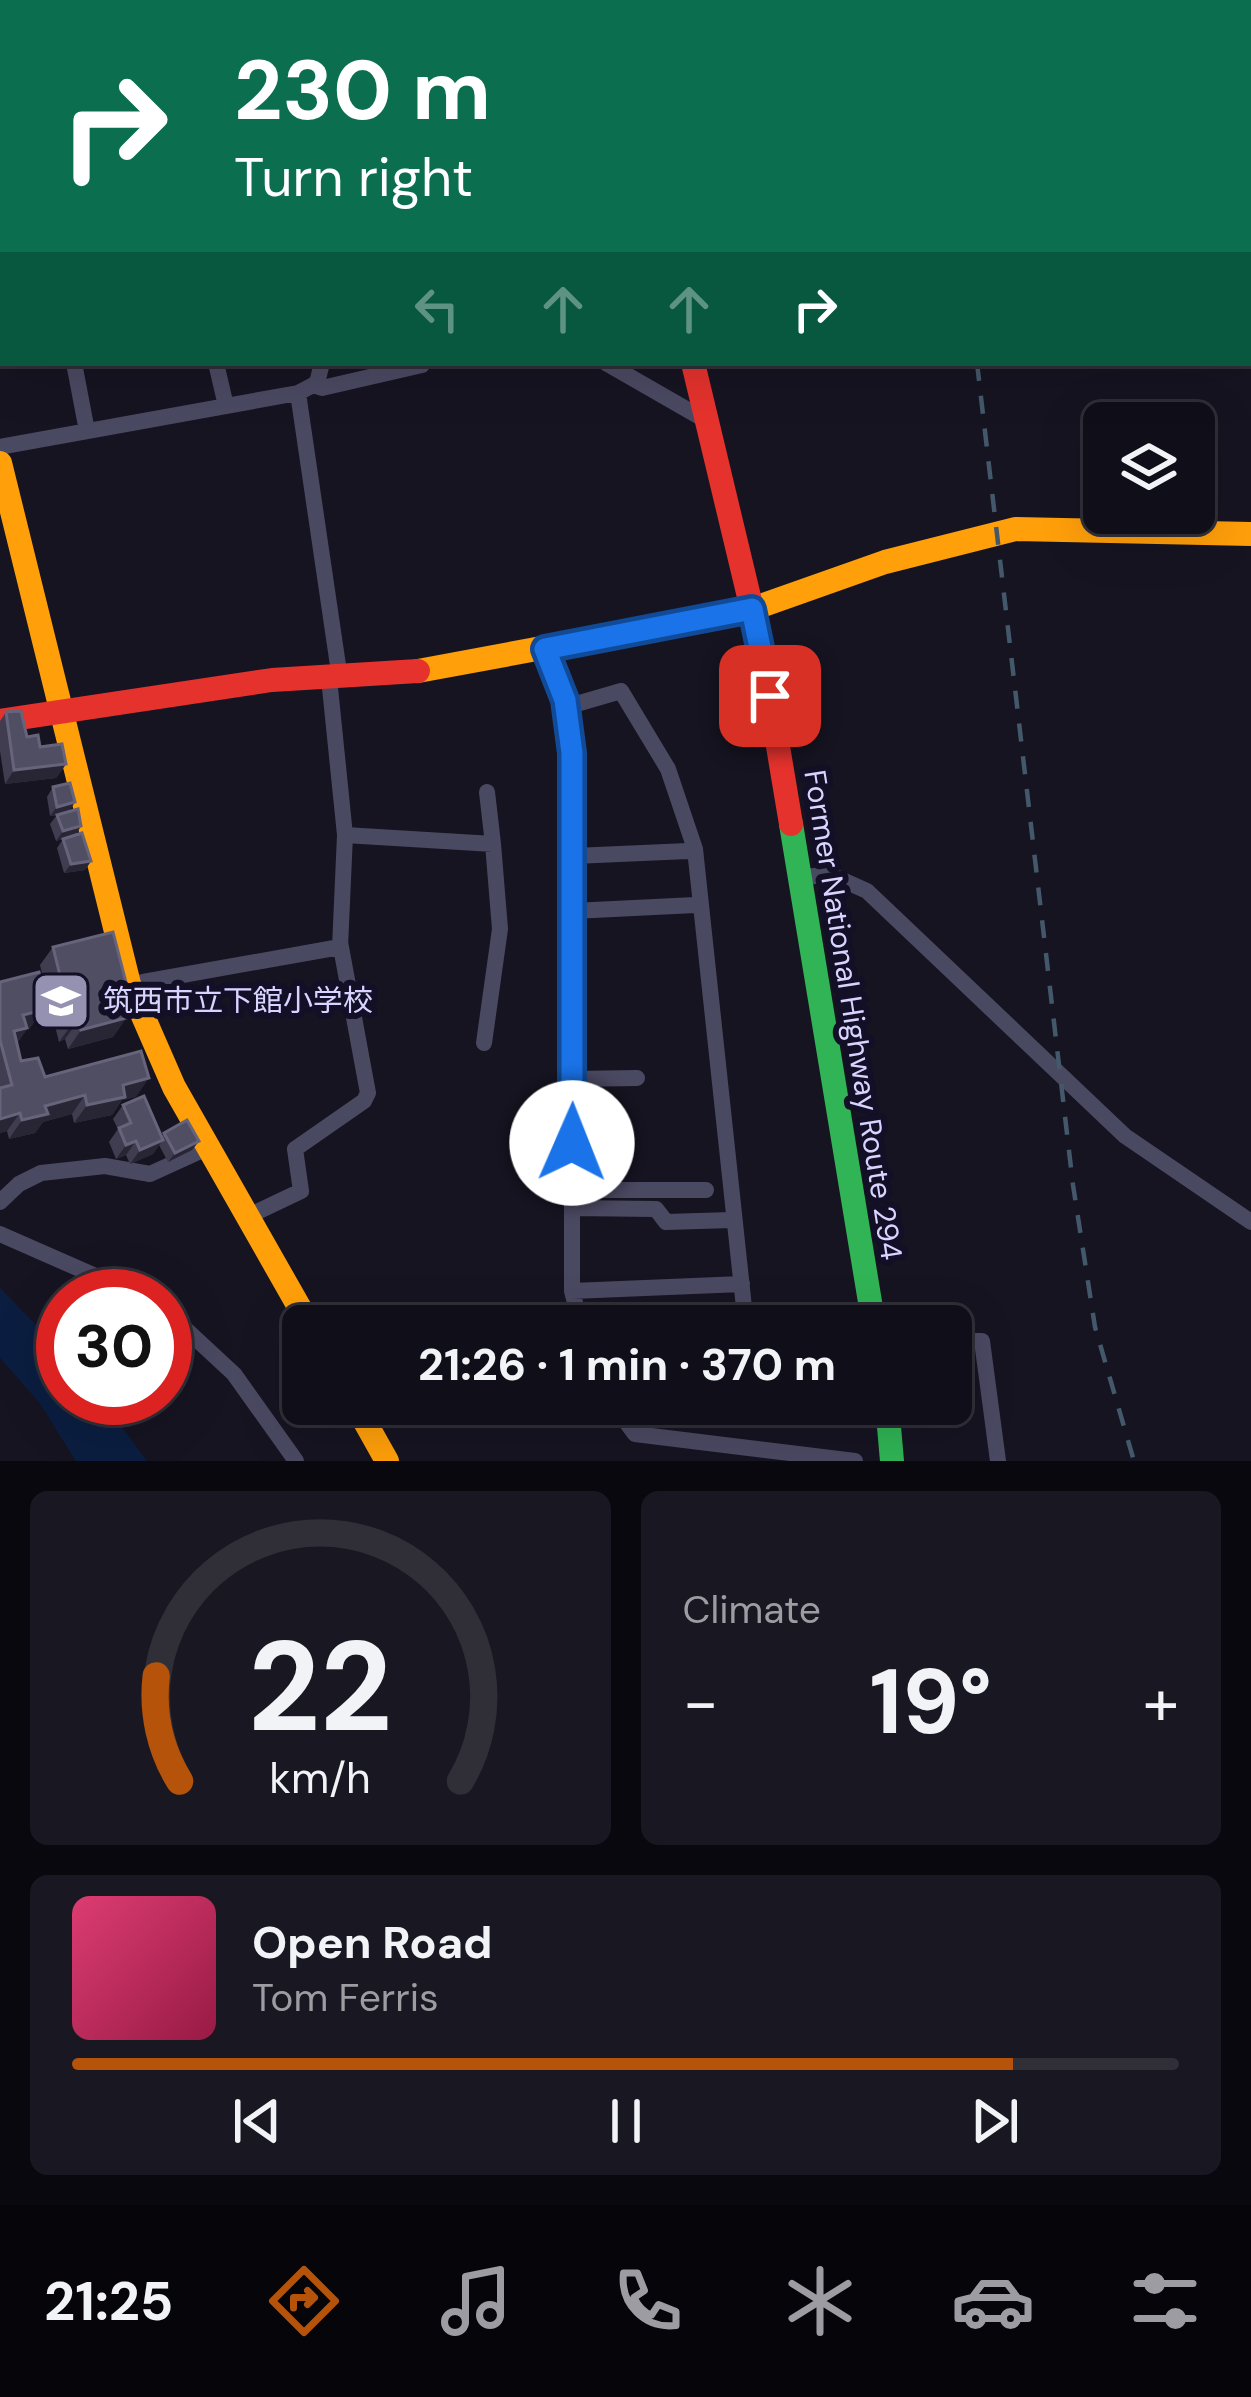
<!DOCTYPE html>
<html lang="en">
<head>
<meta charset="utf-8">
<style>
  :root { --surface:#100f19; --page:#191822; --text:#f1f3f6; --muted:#9c9ca2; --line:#302f38; --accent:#b45309 }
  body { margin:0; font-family:"DM Sans","Noto Sans JP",sans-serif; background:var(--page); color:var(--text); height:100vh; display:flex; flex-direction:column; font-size:45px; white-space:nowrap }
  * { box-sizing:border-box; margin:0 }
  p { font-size:39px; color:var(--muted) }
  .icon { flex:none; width:66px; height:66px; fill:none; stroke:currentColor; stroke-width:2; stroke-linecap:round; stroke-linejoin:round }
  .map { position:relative; height:1461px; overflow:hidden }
  .side { display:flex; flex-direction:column; gap:30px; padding:30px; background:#09080e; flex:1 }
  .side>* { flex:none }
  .guide { position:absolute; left:0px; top:0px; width:1251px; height:366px; box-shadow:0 12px 48px #0002,0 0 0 3px var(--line); background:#0b6e4f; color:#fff; overflow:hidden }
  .controls { position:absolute; left:1083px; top:402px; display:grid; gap:24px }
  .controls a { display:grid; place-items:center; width:132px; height:132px; border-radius:18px; background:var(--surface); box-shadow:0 12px 48px #0002,0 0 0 3px var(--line); font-size:60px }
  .speed { position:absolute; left:36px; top:1269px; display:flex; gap:24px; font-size:60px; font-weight:700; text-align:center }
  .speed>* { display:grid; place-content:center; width:156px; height:156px; border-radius:50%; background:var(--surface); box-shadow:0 12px 48px #0002,0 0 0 3px var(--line); line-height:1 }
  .speed .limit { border:18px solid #d22; background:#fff; color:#111 }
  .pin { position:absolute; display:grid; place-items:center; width:102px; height:102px; color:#fff; margin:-51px; border-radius:24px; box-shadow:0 6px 18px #0006 }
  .me { position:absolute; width:132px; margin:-66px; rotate:1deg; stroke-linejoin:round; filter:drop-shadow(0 0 9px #0008) }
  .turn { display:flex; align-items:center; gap:42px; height:252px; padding:0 36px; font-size:54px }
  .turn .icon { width:156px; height:156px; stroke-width:2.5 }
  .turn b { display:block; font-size:84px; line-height:102px }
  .lanes { display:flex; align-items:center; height:114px; padding:0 36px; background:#0003; justify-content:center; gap:60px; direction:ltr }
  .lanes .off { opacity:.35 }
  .big { font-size:90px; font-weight:700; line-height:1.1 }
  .side .tile { flex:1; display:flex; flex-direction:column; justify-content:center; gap:18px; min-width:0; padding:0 42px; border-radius:18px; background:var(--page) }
  .side .dial { align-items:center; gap:0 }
  .dial svg { height:312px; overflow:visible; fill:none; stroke:var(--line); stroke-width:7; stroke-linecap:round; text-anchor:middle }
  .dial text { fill:var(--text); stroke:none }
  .song { display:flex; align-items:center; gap:36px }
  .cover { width:144px; height:144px; border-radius:18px; background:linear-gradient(135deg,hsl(340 70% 55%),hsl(340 70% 35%)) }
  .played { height:12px; border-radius:6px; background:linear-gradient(90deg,var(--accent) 85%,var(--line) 85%) }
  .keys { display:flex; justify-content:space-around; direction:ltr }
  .heat { display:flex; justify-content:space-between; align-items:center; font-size:66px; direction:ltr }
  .side .tiles { flex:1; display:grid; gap:30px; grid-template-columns:1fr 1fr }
  .tile:last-child { grid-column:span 2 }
  .trip { position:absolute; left:282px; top:1305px; width:690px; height:120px; border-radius:18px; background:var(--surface); box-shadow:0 12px 48px #0002,0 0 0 3px var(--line); font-weight:700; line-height:120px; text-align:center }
  .menu { display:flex; height:192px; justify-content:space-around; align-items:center; background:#06060a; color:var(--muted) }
  .menu .icon { width:84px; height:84px }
  .menu .on { color:var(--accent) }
  .menu b { font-size:54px; color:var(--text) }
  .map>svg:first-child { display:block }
  .water { fill:#0b1e41 }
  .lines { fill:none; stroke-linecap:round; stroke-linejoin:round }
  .street { stroke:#4a4962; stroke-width:16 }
  .fast { stroke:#30b455; stroke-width:24 }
  .slow { stroke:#ff9f0a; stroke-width:24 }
  .jam { stroke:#e5322d; stroke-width:24 }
  .rail { stroke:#43596b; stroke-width:4.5; stroke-dasharray:18 15; stroke-linecap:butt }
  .wall { fill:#403d50 }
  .shaded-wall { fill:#282635 }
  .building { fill:#504e63; stroke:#66637b; stroke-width:3 }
  .route-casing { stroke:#114b97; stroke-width:30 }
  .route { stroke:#1a73e8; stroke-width:21 }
  .labels { text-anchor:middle; stroke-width:12; stroke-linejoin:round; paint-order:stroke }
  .poi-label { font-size:30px; fill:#d9d4ff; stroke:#130f26; text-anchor:start }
  .street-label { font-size:30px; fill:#d9d4ff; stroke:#130f26 }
</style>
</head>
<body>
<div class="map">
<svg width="1251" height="1461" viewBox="0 0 1251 1461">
  <rect width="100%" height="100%" fill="#161421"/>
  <!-- water -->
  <path class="water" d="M0,1288L63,1352V1398H100L147,1461H76L39,1402L0,1358Z"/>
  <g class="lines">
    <!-- street -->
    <path class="street" d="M238,0V3
      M413,0L414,3
      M751,0V3
      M1233,0V3
      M699,3L709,0
      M0,35L3,43
      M1248,197L1251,236
      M74,363L87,431
      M216,363L226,406
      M606,363L707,421
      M313,385L322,388L422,365
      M298,393L340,679
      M0,447L298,393L317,383L322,363
      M545,649L565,700L572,753V1291L581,1326
      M566,707L621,691L668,769L695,849L746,1326
      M345,835L493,844L487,792
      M574,856L688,851
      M800,878L829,874L867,891L1125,1136L1251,1222
      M573,911L695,905
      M143,982L340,947L345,835L329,678
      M484,1043L500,929L493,844
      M573,1079L637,1078
      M526,1174L572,1175
      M572,1190H706
      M592,1190L593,1163
      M0,1202L19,1184L41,1173L105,1166L150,1174L207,1148
      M572,1208L656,1209L666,1222L732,1220
      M257,1212L301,1191L295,1149L364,1101L368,1093L340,942
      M0,1234L141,1296
      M572,1291L742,1284
      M165,1310L234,1374L296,1461
      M951,1341H982L998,1461
      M613,1404L635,1434L855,1461"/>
    <!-- fast -->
    <path class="fast" d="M199,3L207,0
      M791,824L874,1326
      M887,1404L892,1461"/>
    <!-- slow -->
    <path class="slow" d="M603,0L604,3
      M0,463L129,984L174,1087L310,1326
      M418,671L752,609L885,562L1016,529L1251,534
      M355,1404L387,1461"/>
    <!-- jam -->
    <path class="jam" d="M0,73L3,72
      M693,363L762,651L791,824
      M0,721L272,680L418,671"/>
    <!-- rail -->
    <path class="rail" d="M936,0V3
      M977,363L1073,1185L1095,1327L1134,1461"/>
  </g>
  <!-- wall -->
  <path class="wall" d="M6,712L27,737L66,764L56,778L5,784L0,751V721Z
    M53,787L75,802L69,811L81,826L75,835L91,861L85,870L64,873L57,848L63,839L56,841L50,824L57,815L50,816L47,797Z
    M53,947L122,1003L126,1018L113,1037L68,1049L65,1039L59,1042L40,965Z
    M0,982L47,1002L30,1028L27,1029L17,1043L21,1061L45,1077L136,1097L122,1100L112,1115L74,1123L72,1114L43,1122L35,1133L9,1139L7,1131L0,1133Z
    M123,1105L161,1137L164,1133L199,1141L192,1150L168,1162L159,1145L153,1154L130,1164L126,1155L116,1159L109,1142L118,1129L113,1119Z"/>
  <!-- shaded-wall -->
  <path class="shaded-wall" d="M66,764L56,778L5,784L14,770Z
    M75,802L69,811L50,816L57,807Z
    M81,826L75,836L56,841L63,831Z
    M91,861L85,870L64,873L71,864Z
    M47,1002L30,1028L27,1029L14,1047L1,1050L23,1015L41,1003Z
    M126,1018L113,1037L68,1049L81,1030Z
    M78,1021L65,1039L59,1042L72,1024Z
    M149,1078L136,1097L122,1100L112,1115L74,1123L87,1105L123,1085Z
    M85,1095L72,1114L43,1122L35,1133L9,1139L22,1120L45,1106Z
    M20,1113L7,1131L0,1133V1119Z
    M163,1140L153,1154L130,1164L140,1150Z
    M136,1141L126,1155L116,1159L126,1145Z
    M199,1141L192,1150L168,1162L175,1153Z"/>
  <!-- building -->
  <path class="building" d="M21,711L27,737L38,735L40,747L62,744L66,764L14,770L6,712Z
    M70,783L75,802L57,807L53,787Z
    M78,809L81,826L63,831L57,815Z
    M82,833L91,861L71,864L63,839Z
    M113,932L129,994L120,996L126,1018L81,1030L78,1021L72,1024L53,947Z
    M39,972L47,1002L41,1003L43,1010L23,1015L27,1028L14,1031L21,1061L38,1058L45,1077L141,1051L149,1078L123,1085L125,1097L87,1105L85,1095L45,1106L48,1114L22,1120L20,1113L0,1119V1088L12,1085L0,1040V982Z
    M144,1096L163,1140L140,1150L136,1141L126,1145L119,1128L131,1123L123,1105Z
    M187,1120L199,1141L175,1153L164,1133Z"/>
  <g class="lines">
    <defs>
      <path id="route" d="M572,1143V753L565,700L545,649L752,609L770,696"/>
    </defs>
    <!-- route casing -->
    <use href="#route" class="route-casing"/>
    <!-- route -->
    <use href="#route" class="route"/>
  </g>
  <!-- icons -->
  <defs>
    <symbol id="school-square" viewBox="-11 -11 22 22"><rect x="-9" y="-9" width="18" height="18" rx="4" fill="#9591b1" stroke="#130f26"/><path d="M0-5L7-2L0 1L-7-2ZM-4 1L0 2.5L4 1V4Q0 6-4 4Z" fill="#fff"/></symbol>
  </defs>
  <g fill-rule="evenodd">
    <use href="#school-square" x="28" y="968" width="66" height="66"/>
  </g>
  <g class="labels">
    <!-- poi labels -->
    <g class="poi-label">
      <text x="103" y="1011">筑西市立下館小学校</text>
    </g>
    <!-- street labels -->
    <g class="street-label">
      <text transform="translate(853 1015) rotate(81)" y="10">Former National Highway Route 294</text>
    </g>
  </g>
</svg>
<div class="controls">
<a><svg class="icon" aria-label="layers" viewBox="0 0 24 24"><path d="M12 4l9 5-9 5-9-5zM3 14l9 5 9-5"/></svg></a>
</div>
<div class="speed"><div class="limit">30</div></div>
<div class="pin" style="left:770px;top:696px;background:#d93025"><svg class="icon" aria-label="arrive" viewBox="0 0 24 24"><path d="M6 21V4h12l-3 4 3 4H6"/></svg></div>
<svg class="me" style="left:572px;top:1143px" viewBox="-20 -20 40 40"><circle r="19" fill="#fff"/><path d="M0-13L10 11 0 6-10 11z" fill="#1a73e8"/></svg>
<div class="trip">21:26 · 1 min · 370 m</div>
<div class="guide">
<div class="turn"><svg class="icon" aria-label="right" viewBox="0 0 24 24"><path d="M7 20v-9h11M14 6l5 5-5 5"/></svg><div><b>230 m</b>Turn right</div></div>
<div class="lanes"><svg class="icon off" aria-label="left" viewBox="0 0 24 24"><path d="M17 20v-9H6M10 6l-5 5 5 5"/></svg><svg class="icon off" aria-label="ahead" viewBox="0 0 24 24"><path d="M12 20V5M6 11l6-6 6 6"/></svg><svg class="icon off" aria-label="ahead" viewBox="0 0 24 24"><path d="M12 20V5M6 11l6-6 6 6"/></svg><svg class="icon" aria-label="right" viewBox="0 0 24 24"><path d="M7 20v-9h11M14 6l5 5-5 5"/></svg></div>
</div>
</div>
<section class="side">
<div class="tiles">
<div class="tile dial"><svg viewBox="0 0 100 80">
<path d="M14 69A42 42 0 1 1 86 69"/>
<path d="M14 69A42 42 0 0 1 8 42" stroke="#b45309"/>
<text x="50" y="56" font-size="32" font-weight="700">22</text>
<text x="50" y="72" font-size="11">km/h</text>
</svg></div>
<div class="tile"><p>Climate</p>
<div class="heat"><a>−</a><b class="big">19°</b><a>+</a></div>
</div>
<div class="tile">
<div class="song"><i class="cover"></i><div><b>Open Road</b><p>Tom Ferris</p></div></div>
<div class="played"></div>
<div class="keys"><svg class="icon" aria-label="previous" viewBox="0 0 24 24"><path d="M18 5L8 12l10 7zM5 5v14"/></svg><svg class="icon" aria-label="pause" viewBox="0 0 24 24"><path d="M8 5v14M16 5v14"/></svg><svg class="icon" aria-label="next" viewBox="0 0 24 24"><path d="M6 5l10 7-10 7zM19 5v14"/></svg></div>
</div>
</div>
</section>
<nav class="menu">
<b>21:25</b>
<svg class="icon on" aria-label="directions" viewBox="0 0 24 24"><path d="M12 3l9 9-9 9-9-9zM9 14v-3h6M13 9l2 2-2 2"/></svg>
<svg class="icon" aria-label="music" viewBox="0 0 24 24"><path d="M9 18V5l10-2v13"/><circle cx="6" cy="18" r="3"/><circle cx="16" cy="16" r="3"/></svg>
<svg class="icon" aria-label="phone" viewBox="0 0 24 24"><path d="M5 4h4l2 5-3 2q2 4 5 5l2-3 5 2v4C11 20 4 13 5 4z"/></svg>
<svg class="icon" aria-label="climate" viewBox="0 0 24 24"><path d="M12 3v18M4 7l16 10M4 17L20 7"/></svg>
<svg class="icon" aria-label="car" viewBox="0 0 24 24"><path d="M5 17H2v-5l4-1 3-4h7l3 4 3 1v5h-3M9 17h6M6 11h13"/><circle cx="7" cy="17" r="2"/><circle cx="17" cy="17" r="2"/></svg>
<svg class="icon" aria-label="filters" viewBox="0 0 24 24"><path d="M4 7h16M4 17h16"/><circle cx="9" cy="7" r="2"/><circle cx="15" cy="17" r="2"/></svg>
</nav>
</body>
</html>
